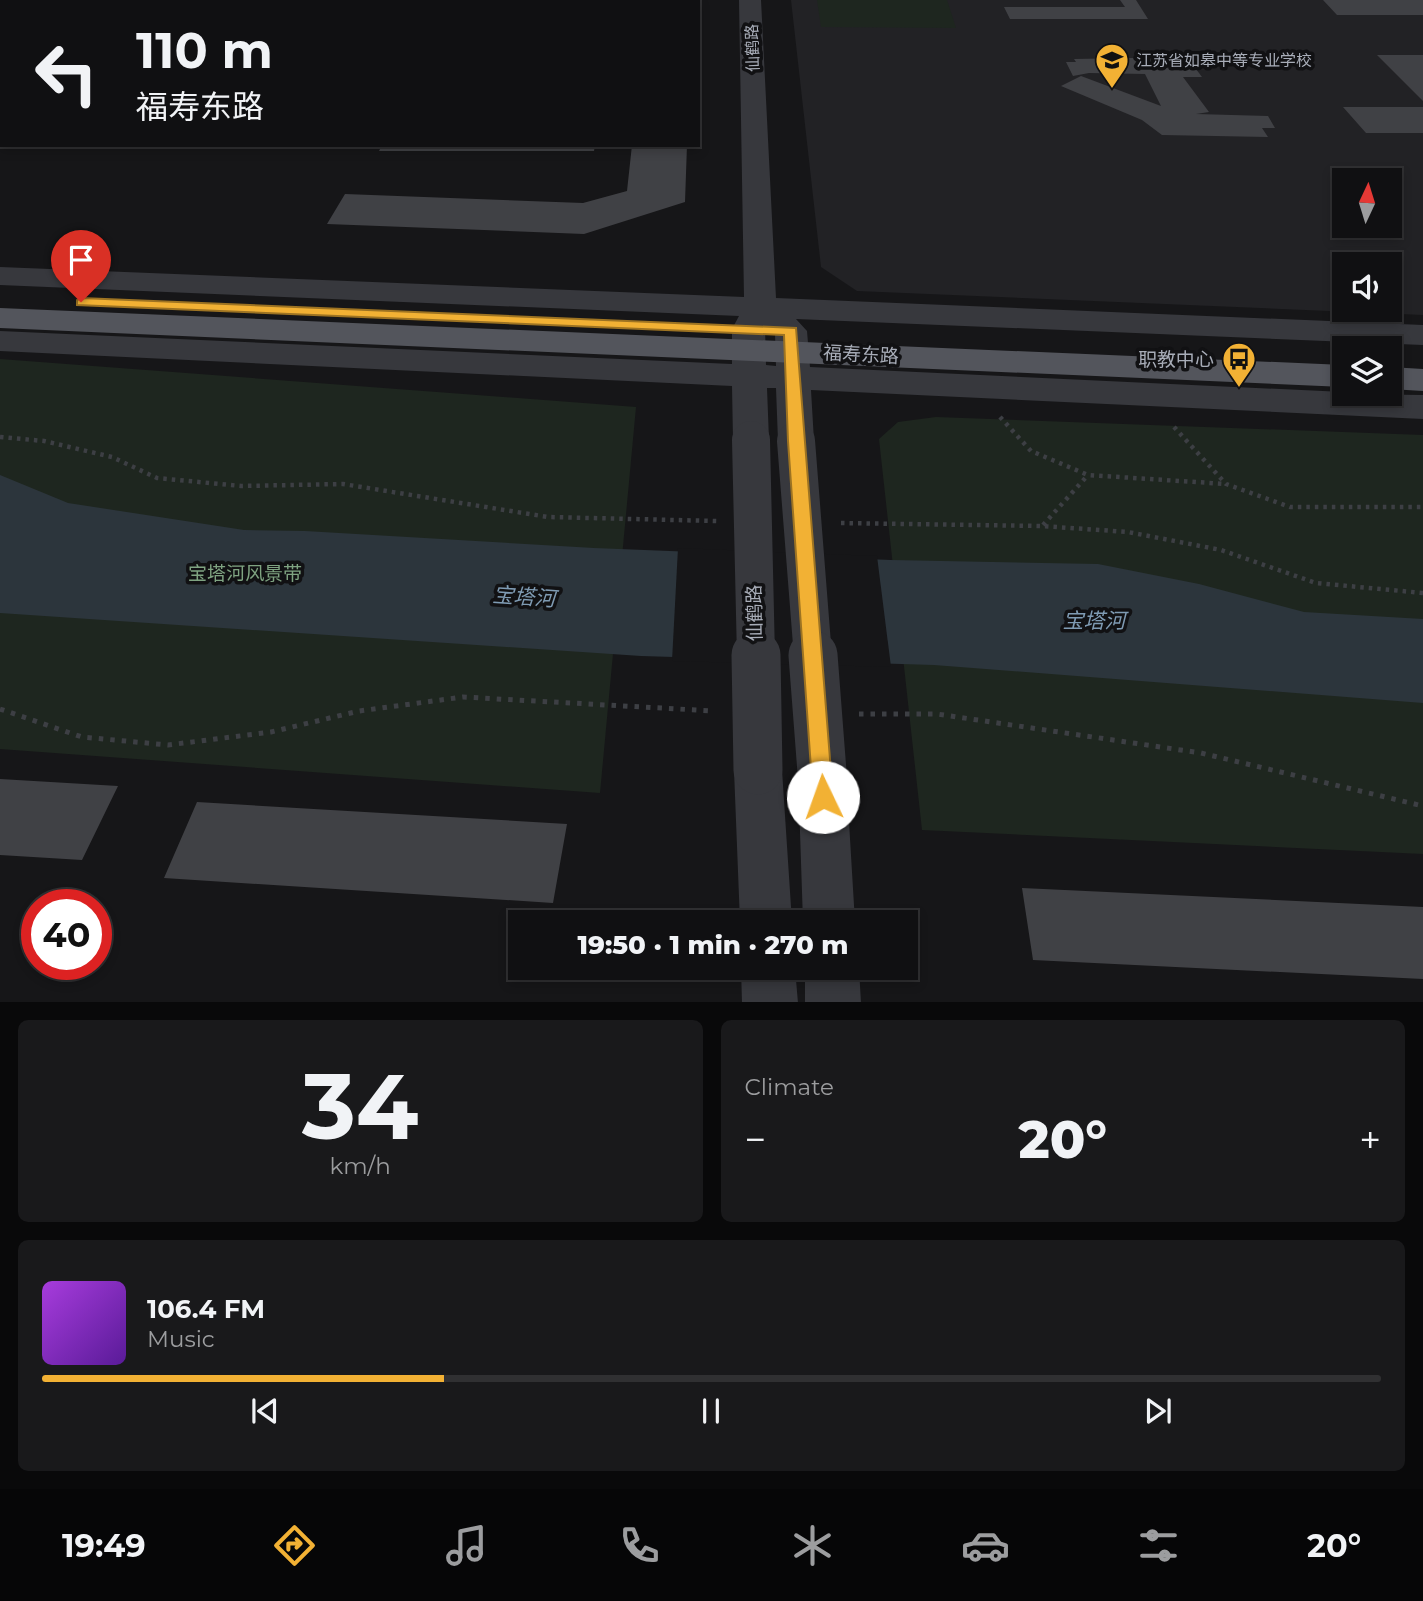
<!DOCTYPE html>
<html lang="en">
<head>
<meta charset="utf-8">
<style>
  :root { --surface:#101012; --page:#19191b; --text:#f1f3f6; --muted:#9c9d9f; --line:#303032; --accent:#f2b134 }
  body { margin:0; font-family:Montserrat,"Noto Sans SC",sans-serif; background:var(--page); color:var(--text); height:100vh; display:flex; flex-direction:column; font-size:26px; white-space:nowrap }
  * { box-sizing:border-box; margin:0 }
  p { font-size:23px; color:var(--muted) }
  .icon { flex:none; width:38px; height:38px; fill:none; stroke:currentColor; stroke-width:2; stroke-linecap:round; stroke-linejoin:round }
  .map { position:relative; height:1002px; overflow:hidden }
  .details { display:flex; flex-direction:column; gap:18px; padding:18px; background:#09090a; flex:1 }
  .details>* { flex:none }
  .top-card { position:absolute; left:0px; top:0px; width:700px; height:147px; box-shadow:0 4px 10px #0003,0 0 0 2px var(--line); background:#101012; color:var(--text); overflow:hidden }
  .needle { width:46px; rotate:4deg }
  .controls { position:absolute; left:1332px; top:168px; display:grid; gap:14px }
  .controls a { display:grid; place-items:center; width:70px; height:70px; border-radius:0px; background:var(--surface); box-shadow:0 4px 10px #0003,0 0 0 2px var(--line); font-size:35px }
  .speed { position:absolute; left:21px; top:889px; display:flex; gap:14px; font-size:35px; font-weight:700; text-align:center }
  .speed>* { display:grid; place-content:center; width:91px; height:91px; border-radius:50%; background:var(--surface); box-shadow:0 4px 10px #0003,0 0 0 2px var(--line); line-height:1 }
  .speed .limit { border:10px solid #d22; background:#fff; color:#111 }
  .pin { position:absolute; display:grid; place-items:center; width:60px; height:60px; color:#fff; margin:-72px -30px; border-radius:50% 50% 50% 0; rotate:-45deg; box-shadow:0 0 7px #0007 }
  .pin .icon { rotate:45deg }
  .me { position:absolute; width:77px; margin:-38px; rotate:357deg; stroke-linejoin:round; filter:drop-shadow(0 0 5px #0008) }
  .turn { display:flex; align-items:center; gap:24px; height:147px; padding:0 21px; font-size:32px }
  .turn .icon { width:91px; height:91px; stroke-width:2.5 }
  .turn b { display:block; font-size:49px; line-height:60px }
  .big { font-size:52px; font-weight:800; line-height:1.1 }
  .details .tile { flex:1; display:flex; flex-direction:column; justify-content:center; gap:10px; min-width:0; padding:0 24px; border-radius:10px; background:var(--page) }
  .details .dial { align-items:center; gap:0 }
  .dial b { font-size:91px; line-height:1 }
  .song { display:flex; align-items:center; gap:21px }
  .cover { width:84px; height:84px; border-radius:10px; background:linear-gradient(135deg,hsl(280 70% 55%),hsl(270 70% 35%)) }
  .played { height:7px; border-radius:4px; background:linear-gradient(90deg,var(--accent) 30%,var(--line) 30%) }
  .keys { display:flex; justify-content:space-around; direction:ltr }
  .heat { display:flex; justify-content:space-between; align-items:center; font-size:38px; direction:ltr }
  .details .tiles { flex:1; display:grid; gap:18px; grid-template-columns:1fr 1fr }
  .tile:last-child { grid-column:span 2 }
  .trip { position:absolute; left:508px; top:910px; width:410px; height:70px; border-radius:0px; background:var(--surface); box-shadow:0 4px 10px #0003,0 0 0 2px var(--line); font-weight:800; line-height:70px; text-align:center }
  .tabs { display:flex; height:112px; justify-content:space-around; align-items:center; background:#060607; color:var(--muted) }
  .tabs .icon { width:49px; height:49px }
  .tabs .current { color:var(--accent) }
  .tabs b { font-size:32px; color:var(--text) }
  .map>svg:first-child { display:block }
  .built { fill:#222225; fill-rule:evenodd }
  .green { fill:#1e261f }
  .water { fill:#2c353c }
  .pier { fill:#161618 }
  .building { fill:#404145 }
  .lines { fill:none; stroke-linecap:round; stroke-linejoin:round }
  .path-far1 { stroke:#3d3f44; stroke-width:4.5; stroke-dasharray:3.5 5; stroke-linecap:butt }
  .path { stroke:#3d3f44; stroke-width:5; stroke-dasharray:4.5 7; stroke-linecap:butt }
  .minor { fill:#37383d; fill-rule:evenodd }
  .major { fill:#53555c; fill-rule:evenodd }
  .minor-bridge-far1 { stroke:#37383d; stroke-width:38 }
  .minor-bridge { stroke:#37383d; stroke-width:49 }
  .route { fill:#f2b134; stroke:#9d7322; stroke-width:2 }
  .labels { text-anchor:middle; stroke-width:7; stroke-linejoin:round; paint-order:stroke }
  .far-street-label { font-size:16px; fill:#a8adb8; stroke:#111113 }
  .far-poi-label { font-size:16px; fill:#a8adb8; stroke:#111113; text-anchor:start }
  .street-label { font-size:19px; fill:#a8adb8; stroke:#111113 }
  .poi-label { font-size:19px; fill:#a8adb8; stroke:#111113; text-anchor:end }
  .park-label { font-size:19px; fill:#7fa381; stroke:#111113 }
  .water-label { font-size:21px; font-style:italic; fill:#7f9bb3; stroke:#111113 }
</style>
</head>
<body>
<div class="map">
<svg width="1423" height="1003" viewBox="0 0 1423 1003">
  <rect width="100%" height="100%" fill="#161618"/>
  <!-- built -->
  <path class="built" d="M791,0H1423V315L857,291L821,267ZM1344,180H1390V226H1344ZM1344,264H1390V310H1344Z"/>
  <!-- green -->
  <path class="green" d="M817,0H947L956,28L821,27Z
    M0,359L636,407L600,793L0,749Z
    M936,417L1423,435V854L922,830L879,439L898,422Z"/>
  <!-- water -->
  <path class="water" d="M0,475L68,503L244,530L305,531L594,548L891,560L1098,564L1199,584L1304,612L1423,619V703L934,665L641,656L0,613Z"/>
  <!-- pier -->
  <path class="pier" d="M678,548L877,556L891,667L672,661Z"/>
  <!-- building -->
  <path class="building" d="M1120,0H1136L1148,19H1010L1004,7H1125Z
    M1323,0H1423V15H1337Z
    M1377,55H1423V101Z
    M1187,57L1202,77H1183L1209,112L1196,114L1268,116L1275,128H1262L1268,137L1162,135L1142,120L1061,86L1081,76L1161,106L1145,74L1089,73L1073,76L1066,62H1076L1074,59Z
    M1343,107H1423V133H1366Z
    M382,145H595L594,151H379Z
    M632,145H687L685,202L584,234L327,224L345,194L583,203L627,191Z
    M0,779L118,786L82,860L0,855Z
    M197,802L567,824L553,903L164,878Z
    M1022,888L1423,907V979L1033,960Z"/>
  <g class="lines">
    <!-- path-far1 -->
    <path class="path-far1" d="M1000,417L1031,451L1088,475L1226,484
      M1174,427L1226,484L1290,507H1423
      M0,437L44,441L112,457L157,478L241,486L343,484L548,517L717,521
      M841,523L1042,526L1128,532L1221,550L1316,583L1423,593
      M1043,525L1088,475"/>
    <!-- path -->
    <path class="path" d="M0,709L82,737L168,745L271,732L359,711L463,697L714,711
      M859,714H937L1201,753L1423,806"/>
    <!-- minor -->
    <path class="minor" d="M739,0H761L776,298L1423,325V345L796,319L807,331L810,367L1344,392V394L1423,395V419L811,390L814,441L809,450L796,454L783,450L778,441L776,388H767L769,440L764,449L751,453L738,449L733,440L732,386L0,351V331L732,364V329L739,316L0,285V267L744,297ZM765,327L775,334L776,366L766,365Z
      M758,748L775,755L782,770L792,922H740L734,770L741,755Z
      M822,750L839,757L846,772L855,922H803L798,772L805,757Z
      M741,968H795L798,1003H742Z
      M805,968H859L861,1003H805Z"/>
    <!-- major -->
    <path class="major" d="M0,308L1344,365V387L0,328Z
      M1390,367L1423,369V391L1390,389Z"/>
    <!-- minor-bridge-far1 -->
    <path class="minor-bridge-far1" d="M751,440L756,657
      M796,441L813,657"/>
    <!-- minor-bridge -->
    <path class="minor-bridge" d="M756,655L758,770
      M813,655L822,772"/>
  </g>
  <!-- route -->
  <path class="route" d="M81,298L796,328L833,797L830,804L823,806L816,804L813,797L788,441L784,335L77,305V300Z"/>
  <!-- icons -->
  <defs>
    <symbol id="school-pin" viewBox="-11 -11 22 30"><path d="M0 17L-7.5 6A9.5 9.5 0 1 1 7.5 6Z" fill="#f2b134" stroke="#111113"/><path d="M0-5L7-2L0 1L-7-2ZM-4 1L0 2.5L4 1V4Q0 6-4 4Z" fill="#111"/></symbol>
    <symbol id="bus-pin" viewBox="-11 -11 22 30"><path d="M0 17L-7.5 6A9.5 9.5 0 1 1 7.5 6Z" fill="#f2b134" stroke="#111113"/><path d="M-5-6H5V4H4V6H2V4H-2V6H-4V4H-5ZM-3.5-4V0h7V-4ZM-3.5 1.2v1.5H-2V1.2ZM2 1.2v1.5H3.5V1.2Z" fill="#111"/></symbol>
  </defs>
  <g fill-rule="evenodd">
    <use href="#school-pin" x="1093" y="41" width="38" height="52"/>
    <use href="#bus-pin" x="1220" y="340" width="38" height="52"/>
  </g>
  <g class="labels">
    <!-- far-street labels -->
    <g class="far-street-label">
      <text transform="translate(752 48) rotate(-92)" y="6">仙鹤路</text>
    </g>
    <!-- far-poi labels -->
    <g class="far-poi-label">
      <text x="1136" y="66">江苏省如皋中等专业学校</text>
    </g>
    <!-- street labels -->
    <g class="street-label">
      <text transform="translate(861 354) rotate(3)" y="7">福寿东路</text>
      <text transform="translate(754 613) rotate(-91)" y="7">仙鹤路</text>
    </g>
    <!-- poi labels -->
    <g class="poi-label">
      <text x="1214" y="366">职教中心</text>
    </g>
    <!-- park labels -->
    <g class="park-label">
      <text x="245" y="580">宝塔河风景带</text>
    </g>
    <!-- water labels -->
    <g class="water-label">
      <text transform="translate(524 597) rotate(4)" y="7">宝塔河</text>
      <text x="1094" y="628">宝塔河</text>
    </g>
  </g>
</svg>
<div class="controls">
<a><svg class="needle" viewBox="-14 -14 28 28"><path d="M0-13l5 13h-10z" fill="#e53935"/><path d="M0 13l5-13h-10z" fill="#9c9d9f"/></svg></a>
<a><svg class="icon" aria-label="sound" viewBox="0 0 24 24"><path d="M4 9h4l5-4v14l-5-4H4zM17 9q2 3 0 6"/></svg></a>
<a><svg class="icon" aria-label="layers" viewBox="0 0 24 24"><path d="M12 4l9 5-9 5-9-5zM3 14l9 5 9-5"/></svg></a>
</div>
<div class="speed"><div class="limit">40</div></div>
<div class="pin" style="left:81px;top:302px;background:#d93025"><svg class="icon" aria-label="arrive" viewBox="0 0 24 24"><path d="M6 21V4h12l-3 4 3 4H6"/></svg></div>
<svg class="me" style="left:823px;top:797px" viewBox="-20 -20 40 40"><circle r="19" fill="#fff"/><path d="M0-13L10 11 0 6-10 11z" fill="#f2b134"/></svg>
<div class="trip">19:50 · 1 min · 270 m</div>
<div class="top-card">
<div class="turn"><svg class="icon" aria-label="left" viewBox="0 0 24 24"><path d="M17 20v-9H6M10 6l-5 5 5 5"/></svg><div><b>110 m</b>福寿东路</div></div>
</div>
</div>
<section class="details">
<div class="tiles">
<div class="tile dial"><b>34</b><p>km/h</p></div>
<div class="tile"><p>Climate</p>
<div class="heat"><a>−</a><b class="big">20°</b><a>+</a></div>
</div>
<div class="tile">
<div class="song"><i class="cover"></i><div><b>106.4 FM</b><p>Music</p></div></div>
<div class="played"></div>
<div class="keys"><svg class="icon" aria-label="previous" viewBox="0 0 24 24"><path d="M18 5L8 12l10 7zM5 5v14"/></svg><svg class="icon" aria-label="pause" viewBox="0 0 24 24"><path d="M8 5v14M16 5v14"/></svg><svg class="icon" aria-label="next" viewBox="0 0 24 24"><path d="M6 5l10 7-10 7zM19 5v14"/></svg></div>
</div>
</div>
</section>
<nav class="tabs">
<b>19:49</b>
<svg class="icon current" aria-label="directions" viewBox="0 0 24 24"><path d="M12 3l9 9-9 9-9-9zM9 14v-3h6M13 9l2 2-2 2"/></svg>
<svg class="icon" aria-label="music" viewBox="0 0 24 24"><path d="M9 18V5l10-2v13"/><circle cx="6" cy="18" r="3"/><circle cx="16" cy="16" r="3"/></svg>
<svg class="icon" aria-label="phone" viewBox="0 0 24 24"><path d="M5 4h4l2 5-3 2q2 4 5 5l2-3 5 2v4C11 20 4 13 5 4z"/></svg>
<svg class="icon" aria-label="climate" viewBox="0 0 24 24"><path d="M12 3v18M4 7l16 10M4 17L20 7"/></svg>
<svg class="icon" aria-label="car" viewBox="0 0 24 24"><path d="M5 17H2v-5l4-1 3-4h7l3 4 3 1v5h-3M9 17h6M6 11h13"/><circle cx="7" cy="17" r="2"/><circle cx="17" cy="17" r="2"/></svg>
<svg class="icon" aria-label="filters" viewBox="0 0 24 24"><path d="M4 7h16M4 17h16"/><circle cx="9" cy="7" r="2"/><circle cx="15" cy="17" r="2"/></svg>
<b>20°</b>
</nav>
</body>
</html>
